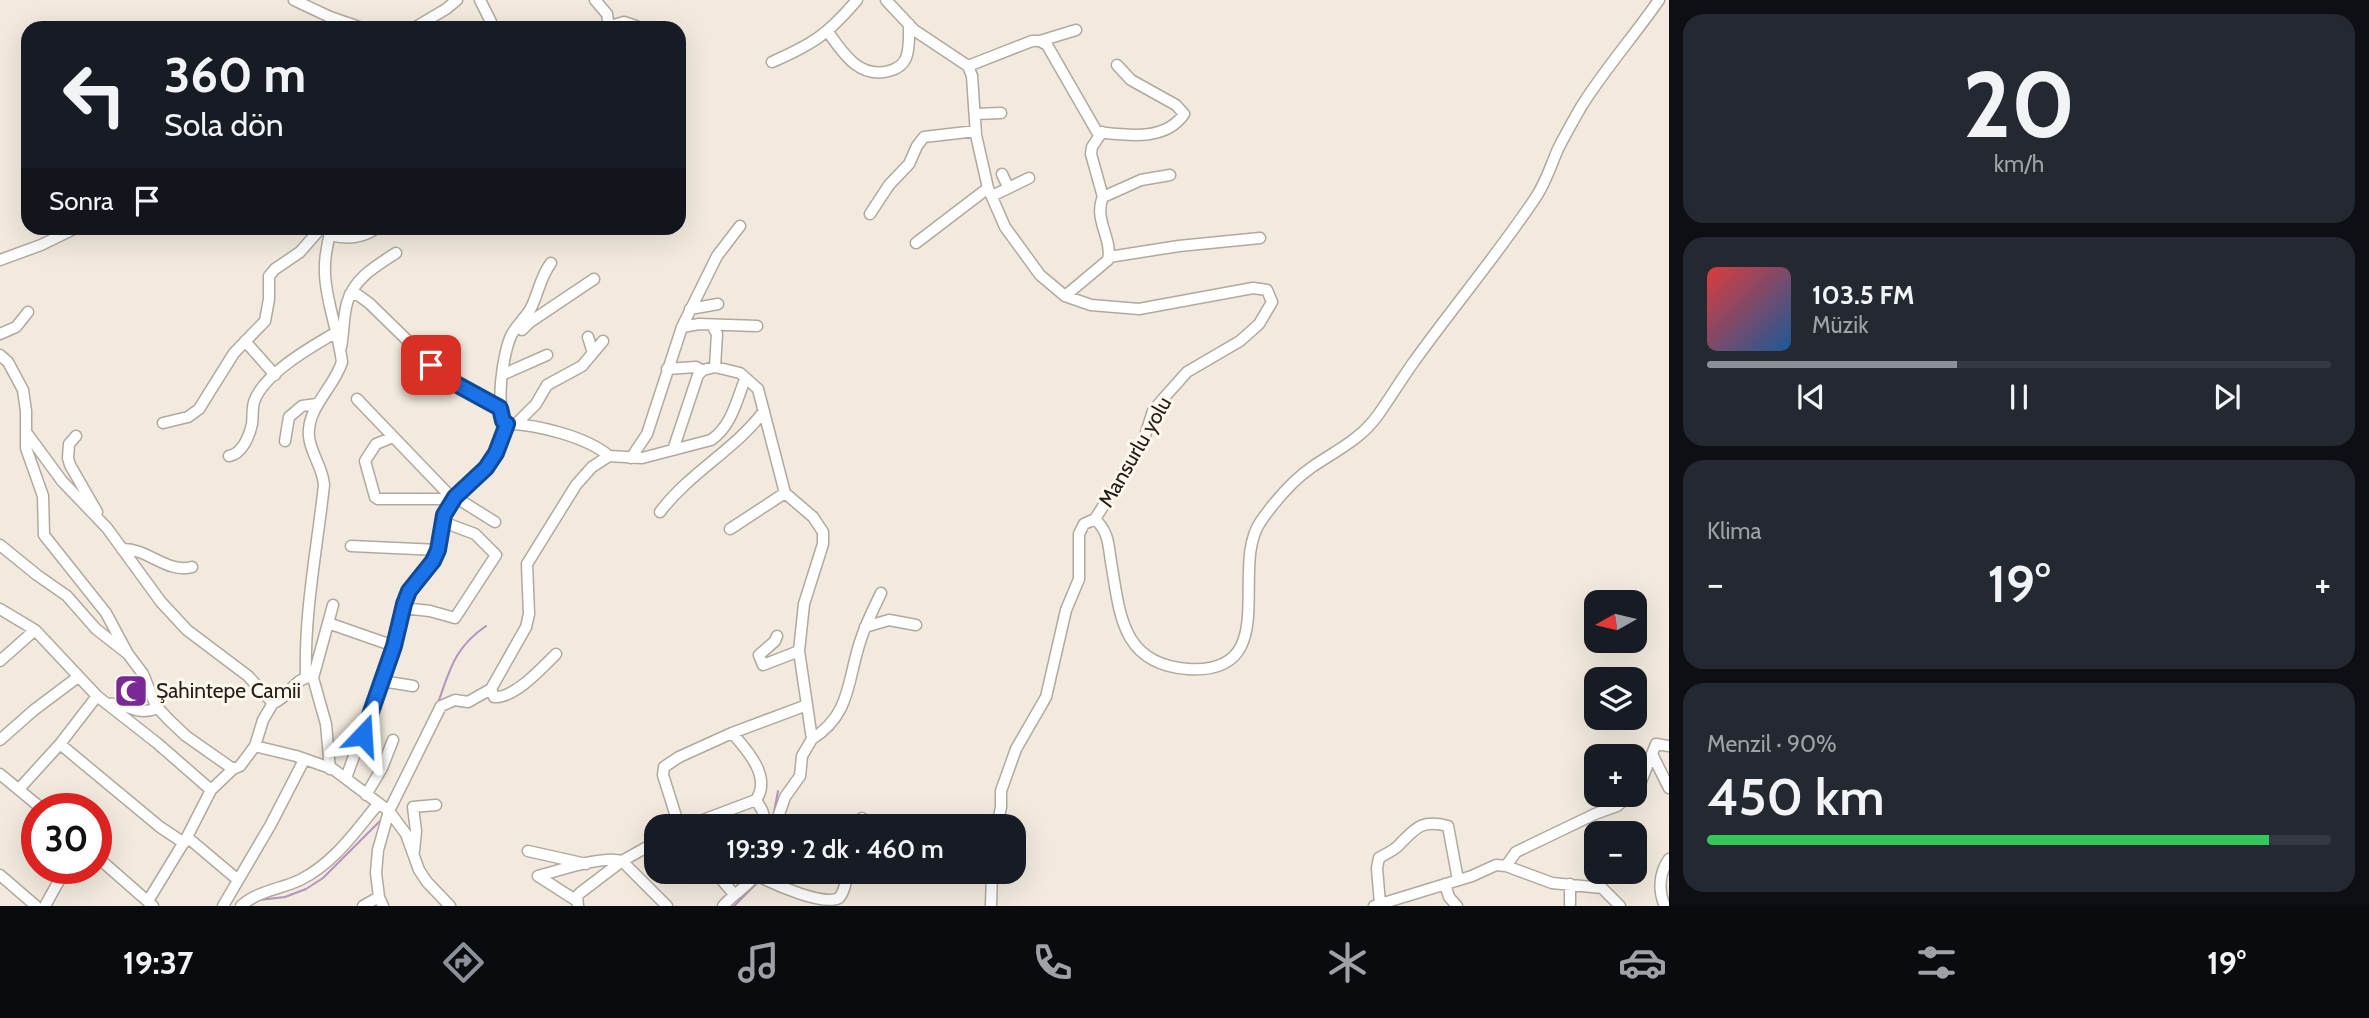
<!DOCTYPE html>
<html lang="tr">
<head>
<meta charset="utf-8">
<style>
  :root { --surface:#171b24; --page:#242831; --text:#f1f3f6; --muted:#9ea1a6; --line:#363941; --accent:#8c9099 }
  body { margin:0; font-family:Cabin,sans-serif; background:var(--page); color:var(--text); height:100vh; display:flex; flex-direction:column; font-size:26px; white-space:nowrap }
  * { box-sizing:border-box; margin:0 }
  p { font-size:23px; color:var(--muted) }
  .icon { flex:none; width:38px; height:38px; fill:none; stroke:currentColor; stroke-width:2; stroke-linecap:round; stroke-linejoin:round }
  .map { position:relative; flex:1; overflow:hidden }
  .panel { display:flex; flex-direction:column; gap:14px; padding:14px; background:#0d0f14; width:700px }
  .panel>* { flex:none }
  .hud { position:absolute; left:21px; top:21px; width:665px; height:214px; border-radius:21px; box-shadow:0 7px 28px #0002; background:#171b24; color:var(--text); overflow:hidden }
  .needle { width:46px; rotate:262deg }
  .fabs { position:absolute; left:1584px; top:590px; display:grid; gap:14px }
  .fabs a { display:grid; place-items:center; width:63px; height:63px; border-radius:14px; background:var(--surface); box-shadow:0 7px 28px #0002; font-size:35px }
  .speed { position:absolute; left:21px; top:793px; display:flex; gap:14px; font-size:35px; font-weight:700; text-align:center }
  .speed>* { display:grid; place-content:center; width:91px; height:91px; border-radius:50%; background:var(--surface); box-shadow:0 7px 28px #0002; line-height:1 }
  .speed .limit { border:10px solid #d22; background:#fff; color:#111 }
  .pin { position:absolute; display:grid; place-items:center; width:60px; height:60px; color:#fff; margin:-30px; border-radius:14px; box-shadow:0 4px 10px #0006 }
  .me { position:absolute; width:77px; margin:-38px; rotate:20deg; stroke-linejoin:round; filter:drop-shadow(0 0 5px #0008) }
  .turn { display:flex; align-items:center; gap:24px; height:147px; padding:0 28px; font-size:32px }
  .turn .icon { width:91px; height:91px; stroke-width:2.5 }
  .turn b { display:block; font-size:49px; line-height:60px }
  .then { display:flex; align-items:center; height:66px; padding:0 28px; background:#0003; gap:14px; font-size:26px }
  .big { font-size:52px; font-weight:600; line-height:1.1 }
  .panel .card { flex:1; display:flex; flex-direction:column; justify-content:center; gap:10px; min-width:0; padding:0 24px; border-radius:21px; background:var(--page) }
  .panel .dial { align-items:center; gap:0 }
  .dial b { font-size:91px; line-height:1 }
  .song { display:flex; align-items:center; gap:21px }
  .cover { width:84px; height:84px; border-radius:10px; background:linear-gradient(135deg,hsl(0 70% 55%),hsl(210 70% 35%)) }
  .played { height:7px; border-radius:4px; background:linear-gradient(90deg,var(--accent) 40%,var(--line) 40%) }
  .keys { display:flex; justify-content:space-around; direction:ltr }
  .heat { display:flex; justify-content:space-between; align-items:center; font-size:38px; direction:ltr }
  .charge { height:10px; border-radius:5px; background:linear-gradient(90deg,#34c759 90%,var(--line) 0) }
  .trip { position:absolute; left:644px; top:814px; width:382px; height:70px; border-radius:21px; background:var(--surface); box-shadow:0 7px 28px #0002; font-weight:600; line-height:70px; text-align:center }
  .tabs { display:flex; height:112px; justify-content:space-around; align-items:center; background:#090b0e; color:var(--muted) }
  .tabs .icon { width:49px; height:49px }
  .tabs .current { color:var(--accent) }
  .tabs b { font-size:32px; color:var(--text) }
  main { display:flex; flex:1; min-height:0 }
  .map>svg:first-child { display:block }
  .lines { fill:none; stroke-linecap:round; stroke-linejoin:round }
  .stream { stroke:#b393c0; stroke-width:2 }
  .minor-casing { stroke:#b1a99e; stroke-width:13 }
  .minor { stroke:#fff; stroke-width:10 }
  .route-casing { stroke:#114b97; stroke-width:18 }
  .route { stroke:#1a73e8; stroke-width:12 }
  .labels { text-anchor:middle; stroke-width:6; stroke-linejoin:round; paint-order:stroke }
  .street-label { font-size:21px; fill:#22201b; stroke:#fff7eb }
  .poi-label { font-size:21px; fill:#22201b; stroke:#fff7eb; text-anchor:start }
</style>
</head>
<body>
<main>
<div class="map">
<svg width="1669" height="906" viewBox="0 0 1669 906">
  <rect width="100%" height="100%" fill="#f2eade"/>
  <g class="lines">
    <!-- stream -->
    <path class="stream" d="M438,703C450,669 455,647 486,626
      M773,817L778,791
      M250,906L259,900L285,897L306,889L323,878L383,818
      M734,906L759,881"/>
    <defs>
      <path id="minor" d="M294,0L330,17L362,28
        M480,0L491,22L490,28
        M595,0L607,14L609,28
        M886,0L914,30L968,66L972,76L976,135L988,188L1005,227L1040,275L1065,296L1091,305L1139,309L1253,288L1267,290L1272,302L1259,324L1240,341L1187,372L1162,400L1153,411L1142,445L1095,519
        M610,26L624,22L636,26
        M414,28L446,9L457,0
        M828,32C843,53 859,79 889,71C897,69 903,65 906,58C910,48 909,35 909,24
        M1040,41L1076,30
        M772,62C813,44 827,35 857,0
        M968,66L1032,41H1040L1047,45L1097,132C1126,135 1165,142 1184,114L1176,105L1131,80L1117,65
        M975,114L1001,113
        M1102,132L1092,147L1091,154L1103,197
        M1002,174L1008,187
        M992,196L1029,178
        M870,214L889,185L909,164L917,146L924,137L976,131
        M329,235C348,239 361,239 377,228
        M916,243L988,188
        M1109,257L1179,246L1260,238
        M0,260L41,245L76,228
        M350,294L358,295L369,303L447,379L500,408
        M1065,296L1108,260C1113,239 1093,219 1103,197L1141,180L1170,175
        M690,309L718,304
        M712,325L717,334L715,367
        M682,327L699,324L757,326
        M522,330L530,322L594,279
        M0,334L16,327L28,312
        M588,337L593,353
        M245,341L275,375
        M341,347C344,332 343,317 347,303C354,278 376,266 396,253
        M0,355L8,362L23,390L26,411V448L43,496L44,535L106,613L128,654
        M667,369L696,367L702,371
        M504,374L547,355
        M357,399L453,499H378L375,497L365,461L376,444L393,437
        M163,423L188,417L199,409L234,353L265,321L269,299V276L275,269L300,252L321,228
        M507,424C494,411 503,350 512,334C517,325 526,317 531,308C538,294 541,275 551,263
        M516,424L536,404L547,385L582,366L603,341
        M26,432L62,481L107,528L161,602L187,630L248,676L273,703
        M76,436L69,444L68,458L70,465L97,512
        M285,441L289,417L302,406L317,404
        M673,450L698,375L703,370L715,367L740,373L758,389L785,493L813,517L823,532V544L804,604L799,651L812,739L802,756L800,776L785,797L777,820L778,826
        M229,456C242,454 249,437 252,424C253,417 252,409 254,402C263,374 311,347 335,333
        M631,458L647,434L682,327L717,256L740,226
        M455,497L495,522
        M660,512C690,472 735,450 764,411
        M730,529L785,493
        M0,545L37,575L67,596L96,629L128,654L143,674L156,706L169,720L186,736L233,769
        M351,546L438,550
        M122,549C148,548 167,574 192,567
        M403,608L430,611L455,618L496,555L475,534L443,522
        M0,609L35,630L97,696L157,743L211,790
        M328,623L394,646
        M865,627L889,620L916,625
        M777,636L775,641L759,655L763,665L799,651
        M0,661L35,630
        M306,677C304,613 317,549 324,485C323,468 311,454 309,437C306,408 334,388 342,362C335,311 314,280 332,228
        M382,681L413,686
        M491,689L494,697C514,699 543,667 556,654
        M107,704C128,702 135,717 158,708
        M732,733L807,705
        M812,739C852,714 847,679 861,639C866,623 874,608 881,593
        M0,740L34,710L78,677
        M60,744L160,827L184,843
        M255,746L296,756L333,769L389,811L406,834L419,870L427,882L450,906
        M1669,746L1656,744L1652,754L1669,788
        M330,769L326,724L313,678L333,605
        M0,774L41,808
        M346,778L394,646L409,591L433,561L438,550L444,515L451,502L486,468L496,453L507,424C536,424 587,437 609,456
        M19,789L60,744L97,696
        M1634,792L1640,784L1652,754
        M366,795L382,768L393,740
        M679,826L663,775L664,767L679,757L732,733C747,750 772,777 756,800L762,810L767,826
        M687,826L756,800
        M859,826L862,818
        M997,826L1001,807V791L1016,749L1046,697L1066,610L1079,579V534L1084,524L1095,519C1109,533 1108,543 1111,562C1120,614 1121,664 1188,669C1284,675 1228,567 1261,521C1275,501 1292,481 1312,467C1337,450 1360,440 1378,415C1390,398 1401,380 1413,363C1453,307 1498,254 1536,197C1546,182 1551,165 1558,149C1565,135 1573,121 1581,107C1604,70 1634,36 1659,0
        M187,837L238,880
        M414,851L416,831L413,807L436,805
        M528,851L586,864
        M96,856L153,906
        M1506,866L1516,852L1595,814L1617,806L1632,794
        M715,872L733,893
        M0,875L36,906
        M538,876C558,871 603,855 622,861L667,906
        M538,876L577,901
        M762,878C778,886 824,906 839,898C845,891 846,881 847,872
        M1445,884L1449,897L1457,906
        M1570,884V904
        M379,897L376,873L378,850L389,811L441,706L455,700L468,702L491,689L526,627L529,614L527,564L576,485L592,467L609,456L642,458L711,440C731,427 737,400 745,379
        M148,901L187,837L211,790L233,769L240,766L255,746L263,720L273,703C289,698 294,677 312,677
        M1380,904L1377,868L1379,858C1385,854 1393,851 1398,846C1415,829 1420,819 1448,826L1458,880
        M45,906L66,868
        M223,906L271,824L304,760
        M241,906C257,891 281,889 300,880C334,863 355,832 378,804
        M363,906L379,897L383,906
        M578,906L577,896L580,893L622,861L656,842
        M723,906C734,893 749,886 758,872
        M991,906L992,872
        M1374,906L1472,876L1496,865L1506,866L1552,883L1602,888L1620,906
        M1665,906C1658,891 1659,873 1669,859"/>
    </defs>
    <!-- minor casing -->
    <use href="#minor" class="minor-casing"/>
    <!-- minor -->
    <use href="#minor" class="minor"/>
  </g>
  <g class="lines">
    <defs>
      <path id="route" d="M363,735L394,646L404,604L409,591L433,561L438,550L444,515L455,497L486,468L496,453L507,424L503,421L500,408L447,379L431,365"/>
    </defs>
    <!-- route casing -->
    <use href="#route" class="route-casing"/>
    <!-- route -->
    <use href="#route" class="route"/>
  </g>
  <!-- icons -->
  <defs>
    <symbol id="mosque-square" viewBox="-11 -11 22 22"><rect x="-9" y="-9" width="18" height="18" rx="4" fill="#7b2897" stroke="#fff7eb"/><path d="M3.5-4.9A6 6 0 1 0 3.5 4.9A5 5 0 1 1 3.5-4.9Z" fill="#fff"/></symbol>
  </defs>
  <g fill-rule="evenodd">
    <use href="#mosque-square" x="112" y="672" width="38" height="38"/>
  </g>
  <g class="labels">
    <!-- street labels -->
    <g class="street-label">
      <text transform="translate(1135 452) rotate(-60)" y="7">Mansurlu yolu</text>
    </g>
    <!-- poi labels -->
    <g class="poi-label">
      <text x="156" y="698">Şahintepe Camii</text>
    </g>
  </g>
</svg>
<div class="fabs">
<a><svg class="needle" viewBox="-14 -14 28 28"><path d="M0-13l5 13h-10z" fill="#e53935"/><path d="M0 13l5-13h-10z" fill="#9ea1a6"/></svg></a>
<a><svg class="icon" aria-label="layers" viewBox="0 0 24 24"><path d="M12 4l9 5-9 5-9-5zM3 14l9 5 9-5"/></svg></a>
<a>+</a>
<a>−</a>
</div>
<div class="speed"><div class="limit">30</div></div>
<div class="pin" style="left:431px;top:365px;background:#d93025"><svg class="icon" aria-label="arrive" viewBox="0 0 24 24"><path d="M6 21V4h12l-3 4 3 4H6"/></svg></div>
<svg class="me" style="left:363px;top:735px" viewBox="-20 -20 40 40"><path d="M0-17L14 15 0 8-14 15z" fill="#1a73e8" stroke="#fff" stroke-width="4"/></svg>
<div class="trip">19:39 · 2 dk · 460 m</div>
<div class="hud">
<div class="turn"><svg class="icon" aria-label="left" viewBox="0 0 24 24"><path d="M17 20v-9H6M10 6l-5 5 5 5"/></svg><div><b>360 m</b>Sola dön</div></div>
<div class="then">Sonra<svg class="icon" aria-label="arrive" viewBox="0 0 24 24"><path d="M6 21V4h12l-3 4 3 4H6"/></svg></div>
</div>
</div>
<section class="panel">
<div class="card dial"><b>20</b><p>km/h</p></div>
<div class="card">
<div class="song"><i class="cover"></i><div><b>103.5 FM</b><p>Müzik</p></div></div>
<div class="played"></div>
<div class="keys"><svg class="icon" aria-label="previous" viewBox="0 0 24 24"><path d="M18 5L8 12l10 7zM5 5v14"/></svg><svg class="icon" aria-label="pause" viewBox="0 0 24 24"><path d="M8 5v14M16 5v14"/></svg><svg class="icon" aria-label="next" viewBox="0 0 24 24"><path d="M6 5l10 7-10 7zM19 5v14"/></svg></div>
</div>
<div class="card"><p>Klima</p>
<div class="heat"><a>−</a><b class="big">19°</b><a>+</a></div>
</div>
<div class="card"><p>Menzil · 90%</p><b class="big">450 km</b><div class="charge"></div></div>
</section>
</main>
<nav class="tabs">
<b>19:37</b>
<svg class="icon current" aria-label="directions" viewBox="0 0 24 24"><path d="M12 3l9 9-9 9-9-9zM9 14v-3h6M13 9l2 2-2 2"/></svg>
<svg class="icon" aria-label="music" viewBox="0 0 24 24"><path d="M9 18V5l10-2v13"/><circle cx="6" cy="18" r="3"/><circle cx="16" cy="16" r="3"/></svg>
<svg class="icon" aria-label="phone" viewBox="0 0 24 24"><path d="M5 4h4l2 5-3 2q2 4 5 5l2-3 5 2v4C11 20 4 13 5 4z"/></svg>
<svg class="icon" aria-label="climate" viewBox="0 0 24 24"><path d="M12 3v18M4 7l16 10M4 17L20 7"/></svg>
<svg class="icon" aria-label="car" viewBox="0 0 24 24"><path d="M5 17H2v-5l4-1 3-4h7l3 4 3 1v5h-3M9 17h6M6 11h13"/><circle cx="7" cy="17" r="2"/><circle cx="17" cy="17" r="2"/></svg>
<svg class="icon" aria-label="filters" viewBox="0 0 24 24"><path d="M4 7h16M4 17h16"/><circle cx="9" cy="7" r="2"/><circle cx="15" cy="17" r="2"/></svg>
<b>19°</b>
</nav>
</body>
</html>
